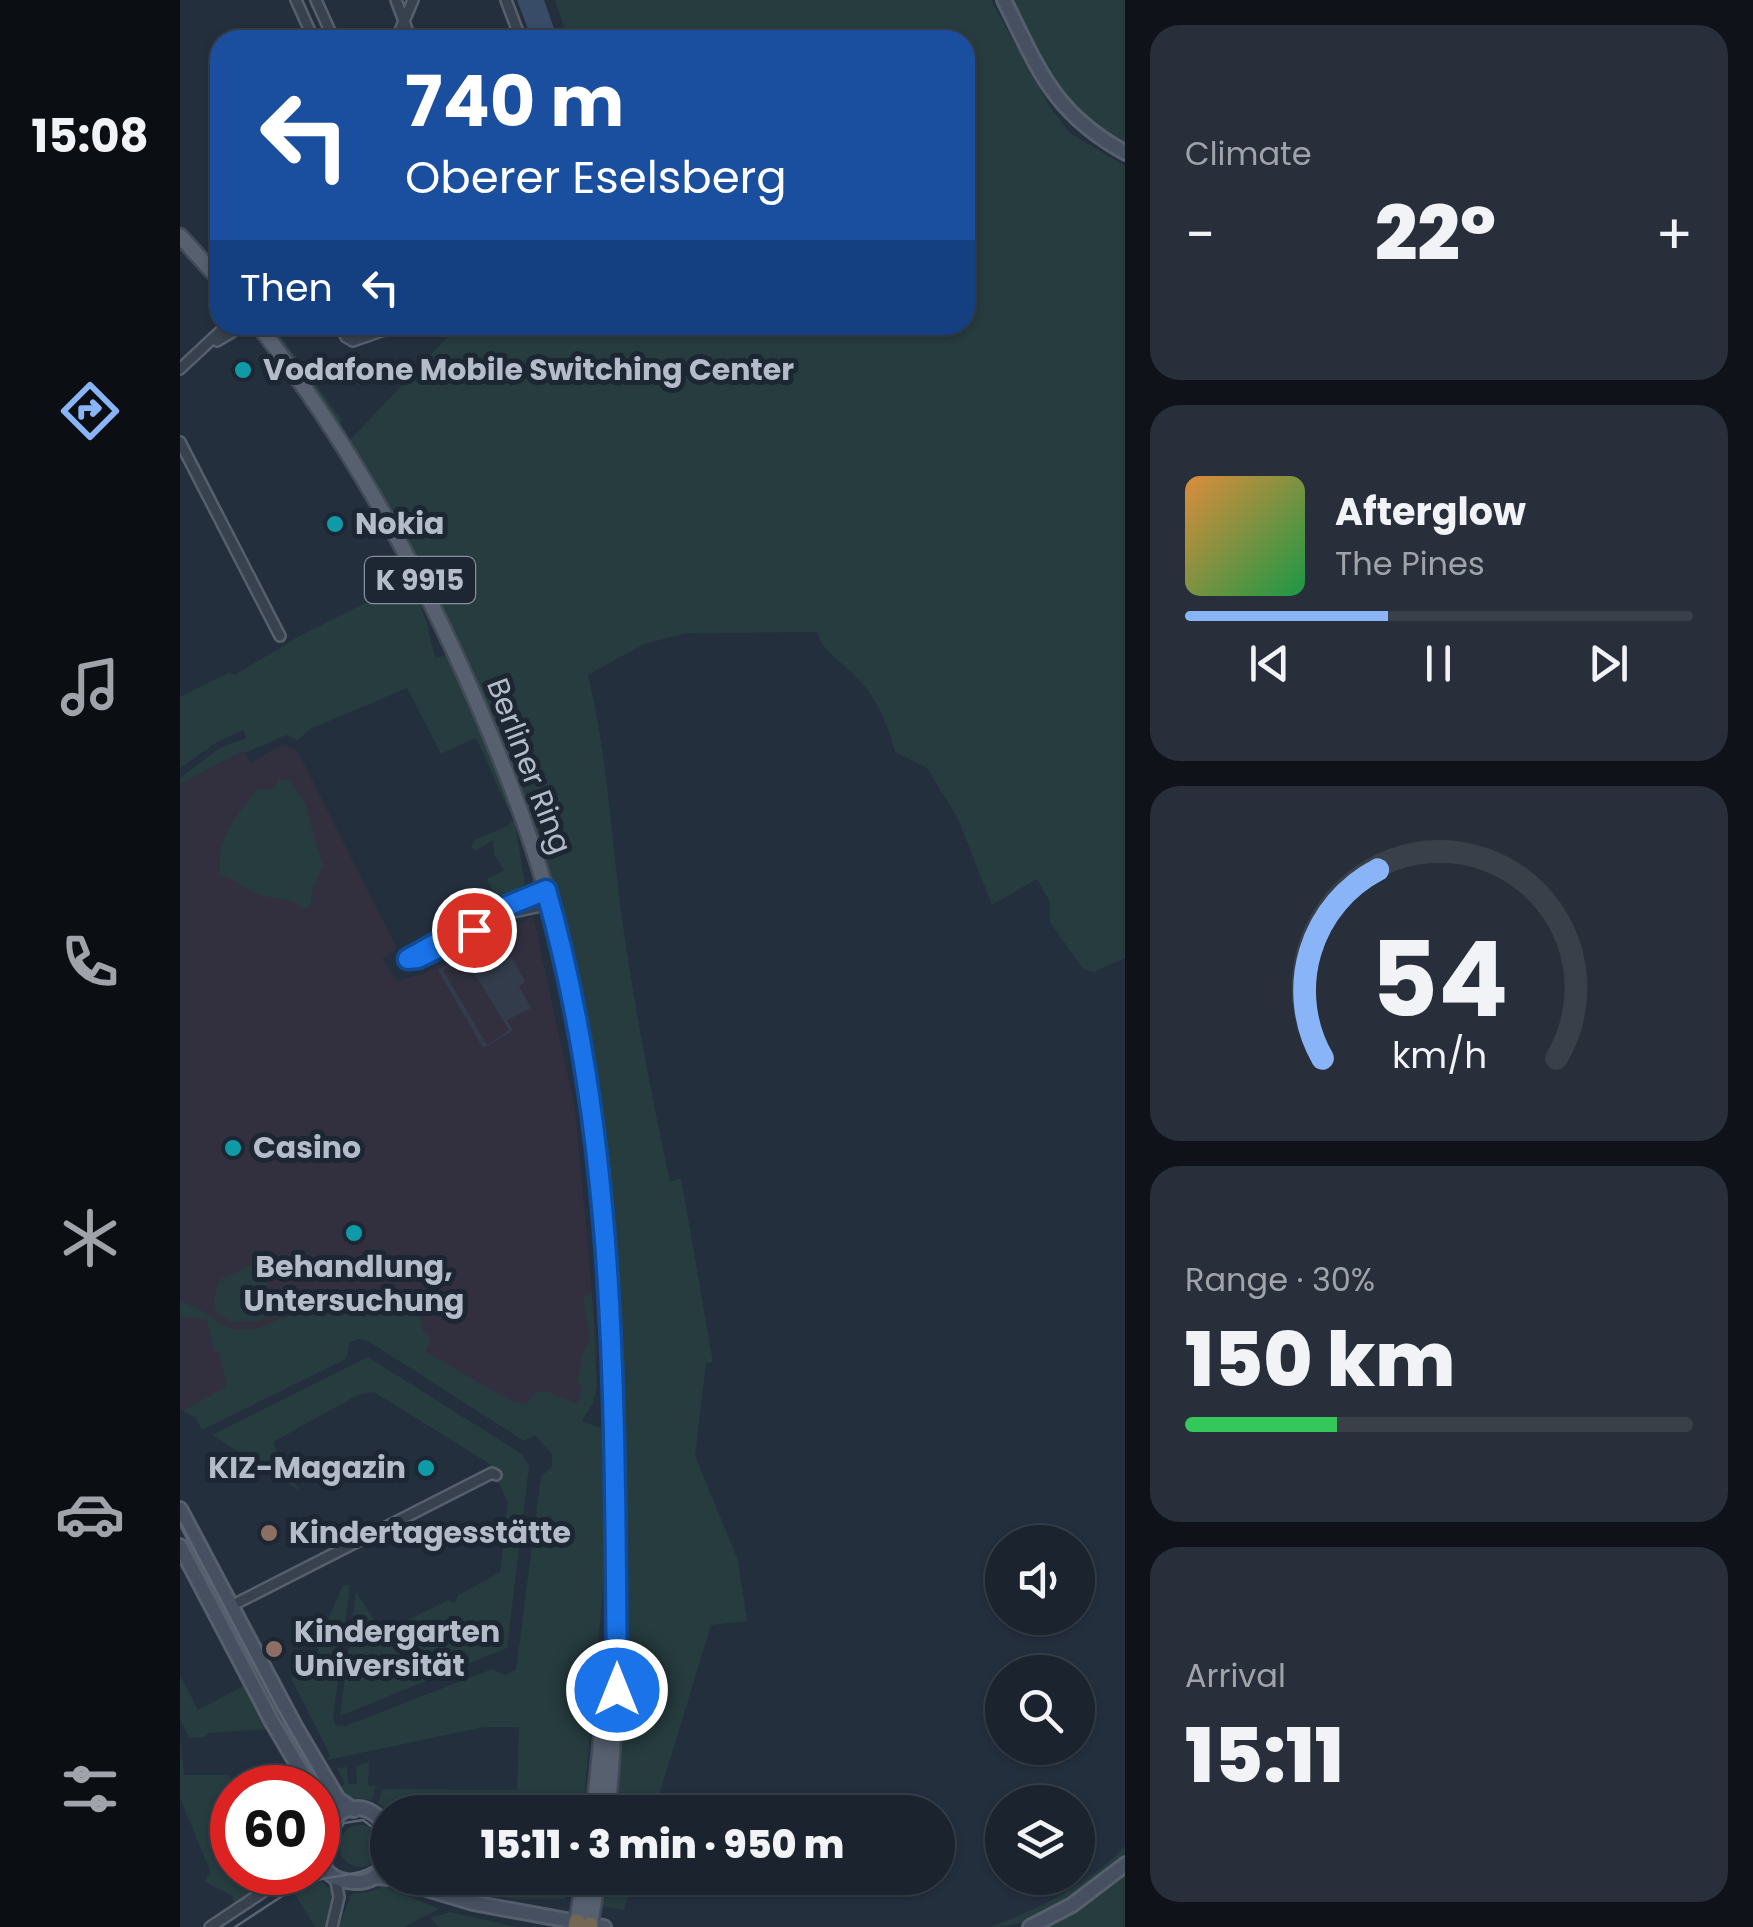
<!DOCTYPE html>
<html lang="en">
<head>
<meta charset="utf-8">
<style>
  :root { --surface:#1b232e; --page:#282f3a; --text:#f1f3f6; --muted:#a0a4aa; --line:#39404a; --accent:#8ab4f8 }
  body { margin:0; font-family:Poppins,sans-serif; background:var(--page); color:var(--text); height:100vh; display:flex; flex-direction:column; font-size:38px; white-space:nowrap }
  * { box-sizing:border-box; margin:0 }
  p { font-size:32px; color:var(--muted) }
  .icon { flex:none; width:55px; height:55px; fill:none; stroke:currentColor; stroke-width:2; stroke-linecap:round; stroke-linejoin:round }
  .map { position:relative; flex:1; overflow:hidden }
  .sheet { display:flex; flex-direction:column; gap:25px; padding:25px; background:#0f1319; width:628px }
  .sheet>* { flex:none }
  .banner { position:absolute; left:30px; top:30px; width:765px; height:305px; border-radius:30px; box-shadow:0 2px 8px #0004,0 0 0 2px var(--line); background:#1a4fa0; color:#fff; overflow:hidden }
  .fabs { position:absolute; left:805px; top:1525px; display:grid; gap:20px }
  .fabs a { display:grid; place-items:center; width:110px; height:110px; border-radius:50%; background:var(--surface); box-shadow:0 2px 8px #0004,0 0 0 2px var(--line); font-size:50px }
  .speed { position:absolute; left:30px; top:1765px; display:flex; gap:20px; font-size:50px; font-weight:700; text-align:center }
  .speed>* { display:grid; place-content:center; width:130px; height:130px; border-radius:50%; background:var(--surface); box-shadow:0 2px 8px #0004,0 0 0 2px var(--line); line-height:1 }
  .speed .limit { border:15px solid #d22; background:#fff; color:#111 }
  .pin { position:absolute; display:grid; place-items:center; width:85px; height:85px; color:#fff; margin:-42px; border:5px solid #fff; border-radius:50%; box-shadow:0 2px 10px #0007 }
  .me { position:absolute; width:110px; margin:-55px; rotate:0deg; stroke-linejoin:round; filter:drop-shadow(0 0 8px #0008) }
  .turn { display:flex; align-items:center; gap:35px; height:210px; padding:0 30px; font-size:45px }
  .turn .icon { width:130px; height:130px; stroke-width:2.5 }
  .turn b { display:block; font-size:70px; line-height:85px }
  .then { display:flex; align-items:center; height:95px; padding:0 30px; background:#0003; gap:20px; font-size:38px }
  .big { font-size:75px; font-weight:800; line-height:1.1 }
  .sheet .widget { flex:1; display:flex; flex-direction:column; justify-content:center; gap:15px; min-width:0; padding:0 35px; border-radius:30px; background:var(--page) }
  .sheet .dial { align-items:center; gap:0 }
  .dial svg { height:260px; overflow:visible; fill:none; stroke:var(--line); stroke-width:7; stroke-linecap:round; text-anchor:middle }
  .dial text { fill:var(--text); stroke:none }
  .song { display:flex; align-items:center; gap:30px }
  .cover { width:120px; height:120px; border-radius:15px; background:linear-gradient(135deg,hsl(30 70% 55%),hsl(140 70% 35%)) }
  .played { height:10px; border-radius:5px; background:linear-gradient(90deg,var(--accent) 40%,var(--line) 40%) }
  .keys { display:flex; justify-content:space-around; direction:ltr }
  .heat { display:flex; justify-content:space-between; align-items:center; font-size:55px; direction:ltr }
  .charge { height:15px; border-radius:8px; background:linear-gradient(90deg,#34c759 30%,var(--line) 0) }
  .trip { position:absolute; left:190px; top:1795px; width:585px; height:100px; border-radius:50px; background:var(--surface); box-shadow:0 2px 8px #0004,0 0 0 2px var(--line); font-weight:800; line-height:100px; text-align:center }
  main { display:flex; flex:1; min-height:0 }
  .tab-bar { display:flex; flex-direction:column; width:180px; justify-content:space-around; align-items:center; background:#0b0e12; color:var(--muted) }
  .tab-bar .icon { width:70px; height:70px }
  .tab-bar .selected { color:var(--accent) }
  .tab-bar b { font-size:45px; color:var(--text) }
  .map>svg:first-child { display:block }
  .medical { fill:#32303f }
  .airport { fill:#323c4b; fill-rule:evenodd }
  .green { fill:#263c3f }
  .water { fill:#394c67 }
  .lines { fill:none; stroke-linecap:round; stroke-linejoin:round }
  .street-casing { stroke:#565f6c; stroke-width:14 }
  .secondary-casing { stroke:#565f6c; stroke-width:18 }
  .primary-casing { stroke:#414a57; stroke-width:19 }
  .highway-casing { stroke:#434c59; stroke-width:20 }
  .street { stroke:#38414e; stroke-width:9 }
  .secondary { stroke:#465061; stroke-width:12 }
  .primary { stroke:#56606e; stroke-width:14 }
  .highway { stroke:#746855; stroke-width:15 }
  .tram { stroke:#5a6575; stroke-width:2.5 }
  .route-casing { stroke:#114b97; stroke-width:25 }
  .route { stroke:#1a73e8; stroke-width:18 }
  .culture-dot { fill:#0f9aa8; stroke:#1d2633; stroke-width:4 }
  .education-dot { fill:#8d6e63; stroke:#1d2633; stroke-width:4 }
  .labels { text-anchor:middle; stroke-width:10; stroke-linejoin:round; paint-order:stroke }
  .shield { fill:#1d2633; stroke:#878f9c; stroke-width:2.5 }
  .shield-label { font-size:28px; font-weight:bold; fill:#b4bcc9 }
  .poi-label { font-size:30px; font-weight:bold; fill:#b4bcc9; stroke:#1d2633; text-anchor:start }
  .street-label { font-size:30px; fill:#b4bcc9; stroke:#1d2633 }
</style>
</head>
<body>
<main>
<nav class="tab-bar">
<b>15:08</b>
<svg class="icon selected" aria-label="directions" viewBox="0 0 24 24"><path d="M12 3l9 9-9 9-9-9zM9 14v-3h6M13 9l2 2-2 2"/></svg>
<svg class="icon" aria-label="music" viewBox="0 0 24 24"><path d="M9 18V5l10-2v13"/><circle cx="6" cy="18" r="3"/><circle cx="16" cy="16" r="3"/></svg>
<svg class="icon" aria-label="phone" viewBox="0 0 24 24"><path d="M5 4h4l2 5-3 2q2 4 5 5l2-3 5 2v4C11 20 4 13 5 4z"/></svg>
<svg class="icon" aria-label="climate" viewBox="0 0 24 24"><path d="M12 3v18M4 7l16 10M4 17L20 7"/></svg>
<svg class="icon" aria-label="car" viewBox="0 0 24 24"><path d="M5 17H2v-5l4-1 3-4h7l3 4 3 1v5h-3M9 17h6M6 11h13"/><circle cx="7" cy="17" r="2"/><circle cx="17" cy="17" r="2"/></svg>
<svg class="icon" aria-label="filters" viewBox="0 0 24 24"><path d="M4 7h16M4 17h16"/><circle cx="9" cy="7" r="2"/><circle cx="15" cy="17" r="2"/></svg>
</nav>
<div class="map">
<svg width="946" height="1927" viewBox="0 0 946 1927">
  <rect width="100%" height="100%" fill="#242f3e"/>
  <!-- medical -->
  <path class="medical" d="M106,746L115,749L121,758L217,949L202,959L218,981L244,973L353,916L395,1109L417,1349L415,1395L402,1421L331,1415L182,1318L15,1417L0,1409V784L63,751L71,763L97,747Z"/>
  <!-- airport -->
  <path class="airport" d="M286,954L298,973L332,957L345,982L339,986L351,1008L327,1020L333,1031L303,1048L258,970ZM285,958L329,1030L307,1045L263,970Z"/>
  <!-- green -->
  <path class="green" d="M375,0H811L870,107L890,133L945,166V958L914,972L903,969L870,922V902L857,879L812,905L778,819L747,768L715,752C709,727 697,699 679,680C665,664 642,652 637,632L507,633L464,644L408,675C428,757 431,841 443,925C455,1011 472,1097 490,1182L501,1178L533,1362L526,1363L515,1456L558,1560L567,1621L531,1625L474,1812H432C444,1689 443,1567 439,1442C433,1226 415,1008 344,801C301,674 234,558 168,442L279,325H785V40H388Z
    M828,0H945V148L931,141L883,101Z
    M93,325L162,420L158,425L98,341Z
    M222,584C248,602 246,630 256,658L266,655L304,738L332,814C318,794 309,762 296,738L261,754L227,688L130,729L118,740L106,735L65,753L63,751L0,784V778L40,748L66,738L63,730L37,742L0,768V697L50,672L54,675L118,637Z
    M99,780H108L123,798L143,866L132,890L131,904L126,910C107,895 97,901 78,894C65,889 56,879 41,875C33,842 58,816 75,790L93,789Z
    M331,820L335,823L345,884L333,892L315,896L307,879L324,870L314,855L313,840L296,850L291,848L293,841L329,825Z
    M71,1265C89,1272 89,1294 91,1311L79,1321L50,1322L35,1310C33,1299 36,1289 41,1279Z
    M412,1294L417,1387L413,1403L402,1421L426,1430L424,1578L403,1812H211L198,1803L203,1789L337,1790L339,1727H304L147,1760L150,1755L111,1678L132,1668L138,1652L137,1645L163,1585H170L153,1719L156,1725L165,1726L312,1669L324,1675L336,1670L361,1476L372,1467V1454L355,1435L344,1441L188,1341L179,1339L170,1342L166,1359L22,1430L15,1417L3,1411L47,1386L39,1351L34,1352L27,1319L0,1317V1301L18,1308L42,1325L57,1330L77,1329L101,1318L189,1299L239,1315L243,1331L251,1340L246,1352L331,1401L346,1404L356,1392H369L397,1404L402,1388L397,1382L402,1357L410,1339L403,1297Z
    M188,1357L342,1454L349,1466L327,1648L160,1716L176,1592L202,1632L269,1600L272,1603L277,1600V1596L320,1572L328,1503L310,1464L194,1392L178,1395L93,1442L103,1467L120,1491L32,1435Z
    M50,1616L147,1792L142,1795L148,1805L145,1807L138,1788L134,1787L44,1619Z
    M0,1675L18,1710L65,1685L89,1729L28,1733L26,1737L9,1738L0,1719Z
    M0,1733L4,1775H50L51,1782L123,1787L52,1788V1872L106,1873L54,1906L53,1896L25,1882L30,1871L0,1798Z
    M189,1762L188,1785L196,1786L192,1800L166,1798L159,1788L165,1783L157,1768L167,1767L168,1784H177L176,1766Z
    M159 1846a21 21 0 1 1 42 0a21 21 0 1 1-42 0Z
    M945,1846V1858C905,1890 864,1927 810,1927C857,1910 911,1883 945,1846Z
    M945,1868V1927H867L921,1891Z
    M252,1878H395L392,1891L385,1899L333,1900L296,1886Z
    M422,1878H454L444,1910L418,1905Z
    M140,1880L153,1892L146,1927H135L115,1894Z
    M204,1886L259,1909L224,1927H159L171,1894L190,1892Z
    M270,1912L337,1927H259L250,1918Z"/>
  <!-- water -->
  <path class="water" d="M337,0H364L378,40H352Z"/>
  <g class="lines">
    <defs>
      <path id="street" d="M116,0L134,40
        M136,0L154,40
        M216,0L231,40
        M326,0L341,40
        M216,40L233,0
        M160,325L166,337L173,341L219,325
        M37,341L64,325
        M0,369L47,325
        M0,442L100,636
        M228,959L308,913L366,890
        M228,959L238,958L329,913L370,904
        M51,1606L312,1473L316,1475
        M30,1927L113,1872
        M152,1927L159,1897L155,1876"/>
      <path id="secondary" d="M824,0C859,70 873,113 946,153
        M0,1509L115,1726L158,1799L174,1810
        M0,1546L92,1722L131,1788
        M138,1799L145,1814V1827
        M208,1828C160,1762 102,1880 175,1882C189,1883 199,1876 208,1864
        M196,1877L210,1878L293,1903L424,1927
        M850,1927L892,1905L946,1864"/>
      <path id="primary" d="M0,236L40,280
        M78,325C169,441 240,570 298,705C326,770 352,837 370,905C422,1108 437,1321 436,1530C435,1625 438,1718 427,1812
        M414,1812L429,1659
        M397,1922L404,1878
        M410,1925L418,1878"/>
      <path id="highway" d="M396,1927L397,1922
        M409,1927L410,1925"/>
    </defs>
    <!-- street casing -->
    <use href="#street" class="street-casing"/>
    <!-- secondary casing -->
    <use href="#secondary" class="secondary-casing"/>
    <!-- primary casing -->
    <use href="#primary" class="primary-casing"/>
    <!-- highway casing -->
    <use href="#highway" class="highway-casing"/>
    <!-- street -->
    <use href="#street" class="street"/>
    <!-- secondary -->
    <use href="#secondary" class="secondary"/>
    <!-- primary -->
    <use href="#primary" class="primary"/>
    <!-- highway -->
    <use href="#highway" class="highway"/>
    <!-- tram -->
    <path class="tram" d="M0,1522L96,1706L150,1800L157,1820L155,1847L142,1870L55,1927
      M131,1882C158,1872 218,1879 200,1833L183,1820L164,1823L153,1839"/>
  </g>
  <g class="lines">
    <defs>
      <path id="route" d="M294,930L238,958L228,959L308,914L366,890C440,1150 434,1423 437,1690"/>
    </defs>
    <!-- route casing -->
    <use href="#route" class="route-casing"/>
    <!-- route -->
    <use href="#route" class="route"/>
  </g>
  <!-- markers -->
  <g class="culture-dot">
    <circle cx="63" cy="370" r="10"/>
    <circle cx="155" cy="524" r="10"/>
    <circle cx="53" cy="1148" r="10"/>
    <circle cx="174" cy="1233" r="10"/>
    <circle cx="246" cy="1468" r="10"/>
  </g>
  <g class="education-dot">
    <circle cx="89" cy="1533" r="10"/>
    <circle cx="94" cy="1649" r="10"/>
  </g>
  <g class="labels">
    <!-- shield labels -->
    <rect class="shield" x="185" y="557" width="110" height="46" rx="8"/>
    <g class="shield-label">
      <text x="240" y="590">K 9915</text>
    </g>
    <!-- poi labels -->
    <g class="poi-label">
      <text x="83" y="380">Vodafone Mobile Switching Center</text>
      <text x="175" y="534">Nokia</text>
      <text x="73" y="1158">Casino</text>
      <text x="174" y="1277" text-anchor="middle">Behandlung,<tspan x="174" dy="34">Untersuchung</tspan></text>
      <text x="226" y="1478" text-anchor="end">KIZ-Magazin</text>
      <text x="109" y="1543">Kindertagesstätte</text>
      <text x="114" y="1642">Kindergarten<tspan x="114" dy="34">Universität</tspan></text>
    </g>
    <!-- street labels -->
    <g class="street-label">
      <text transform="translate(349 766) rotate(69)" y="10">Berliner Ring</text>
    </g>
  </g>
</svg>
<div class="fabs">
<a><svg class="icon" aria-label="sound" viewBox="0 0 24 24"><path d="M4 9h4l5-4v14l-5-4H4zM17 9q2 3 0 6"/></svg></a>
<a><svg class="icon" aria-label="search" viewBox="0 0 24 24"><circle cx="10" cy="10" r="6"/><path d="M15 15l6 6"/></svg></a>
<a><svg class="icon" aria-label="layers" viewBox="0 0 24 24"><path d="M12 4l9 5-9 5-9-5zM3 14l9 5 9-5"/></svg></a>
</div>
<div class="speed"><div class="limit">60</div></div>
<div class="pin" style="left:294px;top:930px;background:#d93025"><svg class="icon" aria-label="arrive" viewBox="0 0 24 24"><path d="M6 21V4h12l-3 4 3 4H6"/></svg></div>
<svg class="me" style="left:437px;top:1690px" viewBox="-20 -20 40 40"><circle r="17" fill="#1a73e8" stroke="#fff" stroke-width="3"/><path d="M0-11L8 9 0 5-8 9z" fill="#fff"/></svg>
<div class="trip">15:11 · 3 min · 950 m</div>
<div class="banner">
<div class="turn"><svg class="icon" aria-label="left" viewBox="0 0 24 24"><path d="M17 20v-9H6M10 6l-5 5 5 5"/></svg><div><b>740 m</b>Oberer Eselsberg</div></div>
<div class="then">Then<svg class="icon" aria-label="left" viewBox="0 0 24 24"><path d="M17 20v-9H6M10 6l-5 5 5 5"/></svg></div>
</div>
</div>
<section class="sheet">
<div class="widget"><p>Climate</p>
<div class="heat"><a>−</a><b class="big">22°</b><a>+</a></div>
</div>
<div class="widget">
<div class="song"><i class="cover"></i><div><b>Afterglow</b><p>The Pines</p></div></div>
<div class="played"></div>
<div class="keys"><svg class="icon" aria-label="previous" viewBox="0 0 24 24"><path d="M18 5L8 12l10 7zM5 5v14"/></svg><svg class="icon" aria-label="pause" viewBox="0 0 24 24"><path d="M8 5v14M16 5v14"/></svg><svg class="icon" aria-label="next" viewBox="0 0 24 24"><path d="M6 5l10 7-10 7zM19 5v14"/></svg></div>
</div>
<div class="widget dial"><svg viewBox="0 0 100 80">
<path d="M14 69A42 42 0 1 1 86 69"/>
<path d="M14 69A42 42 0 0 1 31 11" stroke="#8ab4f8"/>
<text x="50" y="56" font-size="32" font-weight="700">54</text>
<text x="50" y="72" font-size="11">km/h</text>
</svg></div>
<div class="widget"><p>Range · 30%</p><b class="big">150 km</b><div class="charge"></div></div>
<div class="widget"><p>Arrival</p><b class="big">15:11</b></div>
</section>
</main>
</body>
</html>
